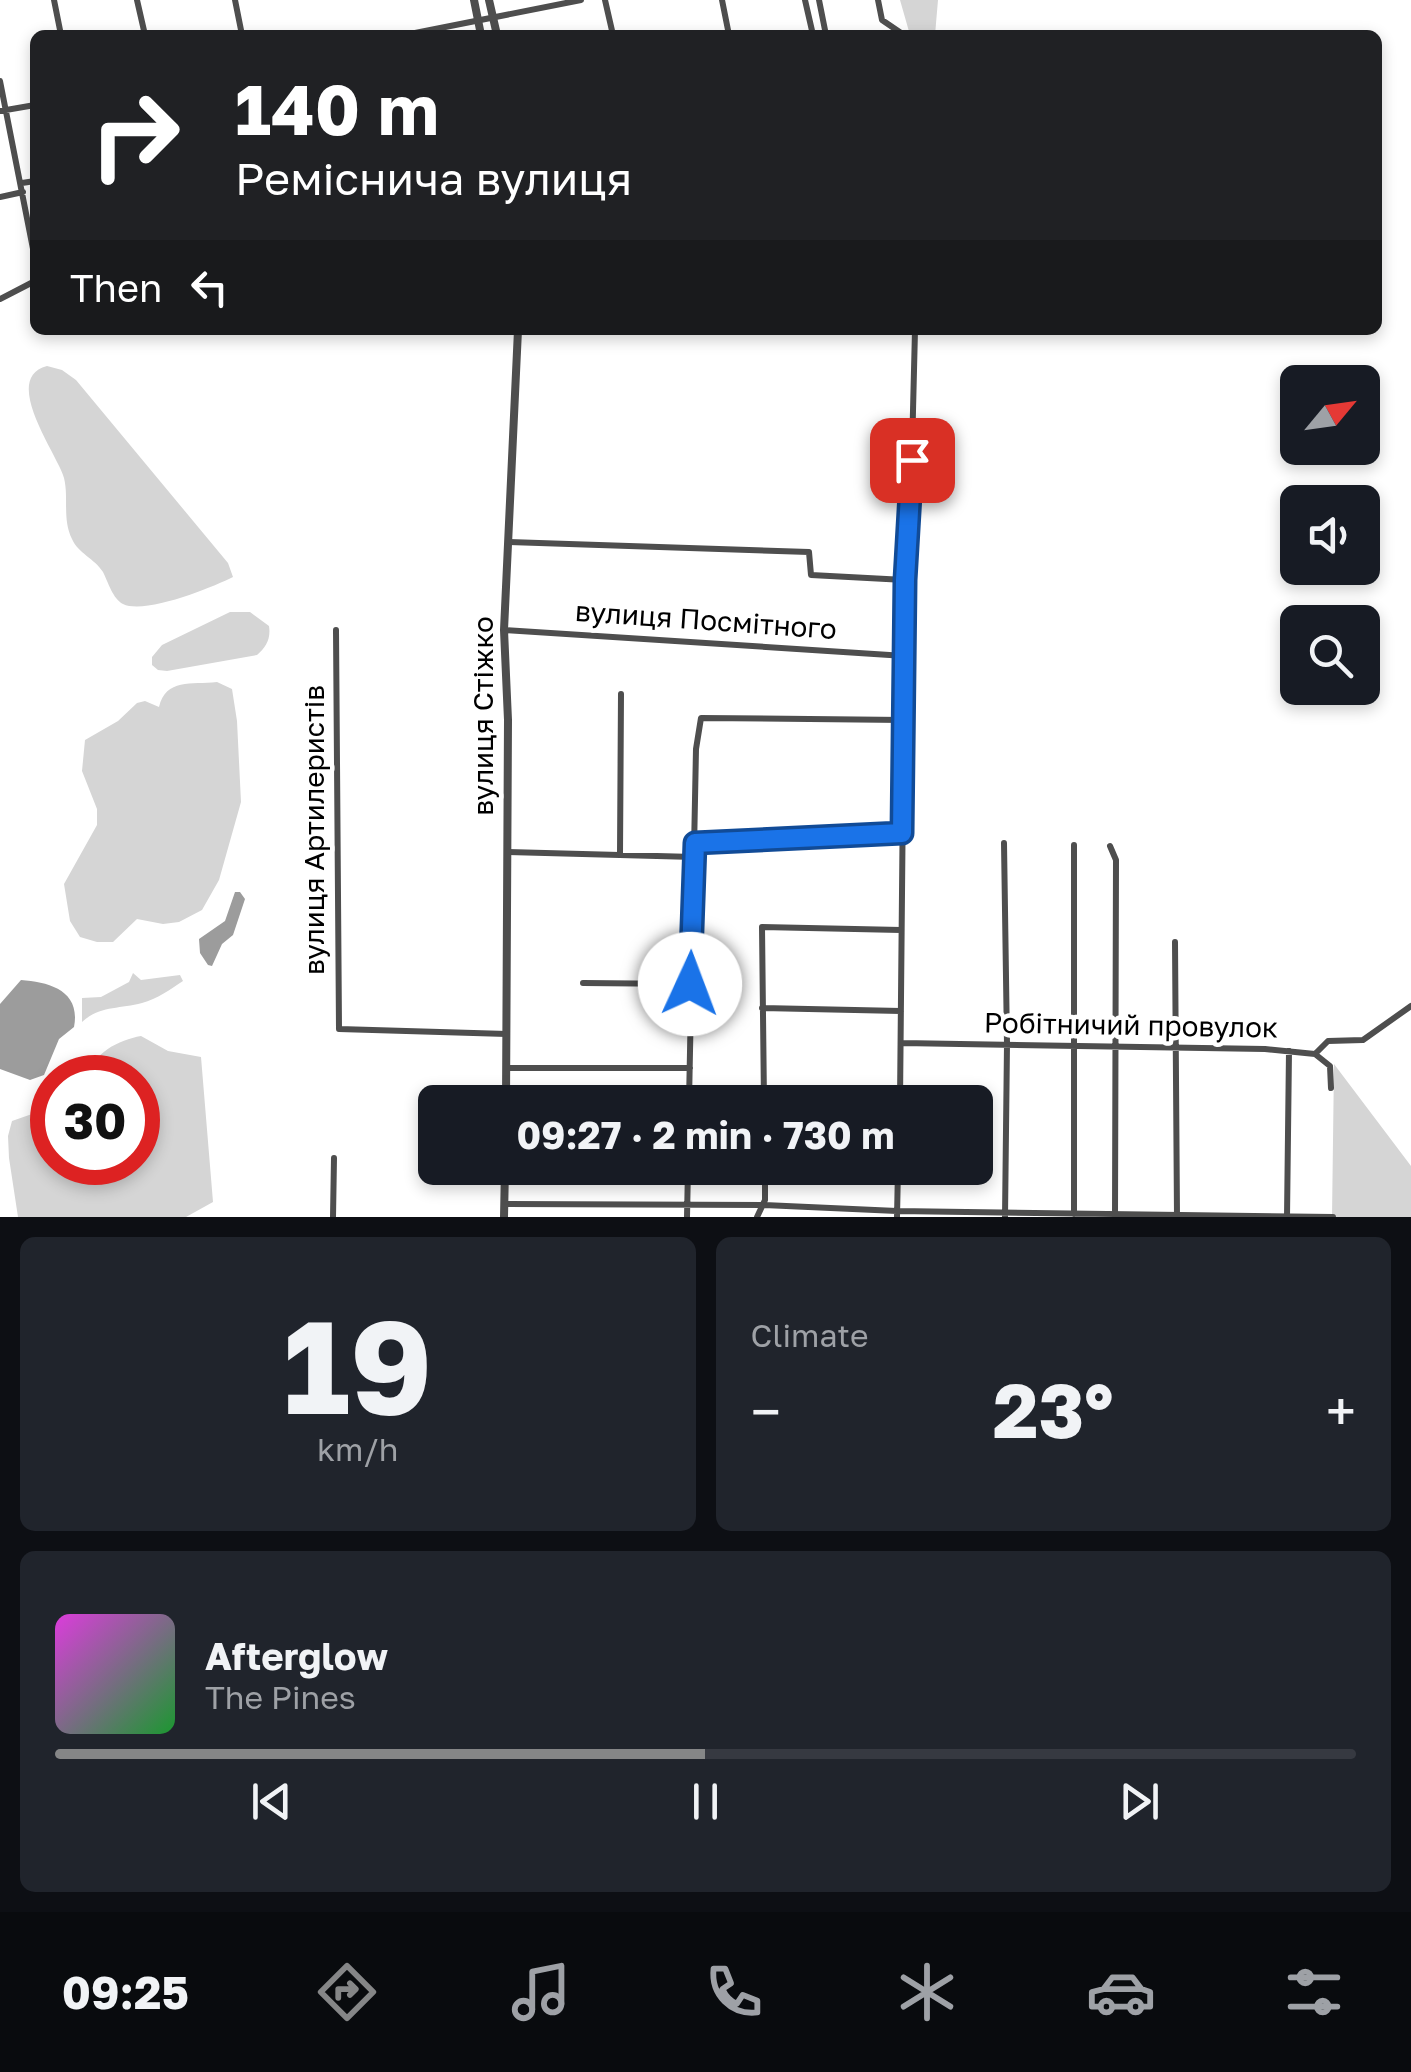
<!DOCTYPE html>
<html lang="en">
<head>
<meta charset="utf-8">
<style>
  :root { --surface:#171b24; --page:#20242c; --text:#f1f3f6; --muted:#9ea1a6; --line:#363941; --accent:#858687 }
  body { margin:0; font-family:"Golos Text",sans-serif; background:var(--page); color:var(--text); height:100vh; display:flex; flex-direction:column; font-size:38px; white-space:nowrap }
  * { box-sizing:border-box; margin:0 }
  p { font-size:32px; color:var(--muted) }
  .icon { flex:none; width:55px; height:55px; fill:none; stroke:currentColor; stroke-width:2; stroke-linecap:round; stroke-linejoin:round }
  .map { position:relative; height:1217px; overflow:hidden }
  .drawer { display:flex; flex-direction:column; gap:20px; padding:20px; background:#0d0f14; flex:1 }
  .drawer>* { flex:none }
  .guide { position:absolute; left:30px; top:30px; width:1352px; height:305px; border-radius:15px; box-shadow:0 5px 15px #0003; background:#202124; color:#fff; overflow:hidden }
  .needle { width:65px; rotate:61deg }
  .tools { position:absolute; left:1280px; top:365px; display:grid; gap:20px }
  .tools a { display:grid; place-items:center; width:100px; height:100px; border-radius:15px; background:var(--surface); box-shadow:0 5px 15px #0003; font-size:50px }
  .speed { position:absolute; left:30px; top:1055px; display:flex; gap:20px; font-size:50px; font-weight:700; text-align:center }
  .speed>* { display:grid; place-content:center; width:130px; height:130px; border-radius:50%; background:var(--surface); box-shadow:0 5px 15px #0003; line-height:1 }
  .speed .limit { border:15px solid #d22; background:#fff; color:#111 }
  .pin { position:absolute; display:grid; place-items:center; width:85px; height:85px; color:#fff; margin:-42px; border-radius:20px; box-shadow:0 5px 15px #0006 }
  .me { position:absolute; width:110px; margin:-55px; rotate:2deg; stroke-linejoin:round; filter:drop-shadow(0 0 8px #0008) }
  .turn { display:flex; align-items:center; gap:35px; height:210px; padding:0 40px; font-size:45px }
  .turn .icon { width:130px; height:130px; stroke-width:2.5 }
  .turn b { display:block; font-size:70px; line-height:85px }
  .then { display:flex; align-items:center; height:95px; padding:0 40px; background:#0003; gap:20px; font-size:38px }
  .big { font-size:75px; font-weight:700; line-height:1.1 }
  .drawer .card { flex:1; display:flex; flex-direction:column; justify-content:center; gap:15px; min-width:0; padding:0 35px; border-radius:15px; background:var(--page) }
  .drawer .dial { align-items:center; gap:0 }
  .dial b { font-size:130px; line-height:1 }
  .song { display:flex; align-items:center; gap:30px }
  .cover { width:120px; height:120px; border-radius:15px; background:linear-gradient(135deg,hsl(300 70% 55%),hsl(130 70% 35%)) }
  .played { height:10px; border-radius:5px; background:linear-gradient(90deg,var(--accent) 50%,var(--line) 50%) }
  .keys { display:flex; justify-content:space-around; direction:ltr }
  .heat { display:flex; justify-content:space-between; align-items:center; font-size:55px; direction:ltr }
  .drawer .tiles { flex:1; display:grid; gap:20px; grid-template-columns:1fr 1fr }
  .card:last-child { grid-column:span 2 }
  .trip { position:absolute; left:418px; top:1085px; width:575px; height:100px; border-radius:15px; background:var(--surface); box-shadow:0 5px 15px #0003; font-weight:700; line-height:100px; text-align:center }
  .menu { display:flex; height:160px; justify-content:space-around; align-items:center; background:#090b0e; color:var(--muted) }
  .menu .icon { width:70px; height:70px }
  .menu .selected { color:var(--accent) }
  .menu b { font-size:45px; color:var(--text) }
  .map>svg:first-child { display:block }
  .green { fill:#d5d5d5 }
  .water { fill:#9c9c9c }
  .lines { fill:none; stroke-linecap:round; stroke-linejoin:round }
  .minor { stroke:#4e4e4e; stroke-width:6 }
  .tertiary { stroke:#4e4e4e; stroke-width:8 }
  .route-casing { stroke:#114b97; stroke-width:25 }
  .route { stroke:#1a73e8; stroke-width:18 }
  .labels { text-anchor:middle; stroke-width:9; stroke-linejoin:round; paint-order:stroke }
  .street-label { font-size:28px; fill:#000; stroke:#fff }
</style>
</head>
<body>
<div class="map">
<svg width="1411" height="1217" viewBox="0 0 1411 1217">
  <rect width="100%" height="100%" fill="#fff"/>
  <!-- green -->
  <path class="green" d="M900,0H938L935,35H910Z
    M47,366L62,370L76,380L228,563L233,577C213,587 145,615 123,604C113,599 108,582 103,572C95,559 78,553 72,539C62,519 69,498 64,478C58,455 0,378 47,366Z
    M230,612H250L269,626C271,639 266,647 257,655L167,671L158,670L152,665V657L162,645Z
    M217,682L232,689L237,721L241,802L219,880L202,910L179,922L163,924L137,919L113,942H97L80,937L70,921L64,884L97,825V809L82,771L85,740L118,721L137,703L145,701L159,707C166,678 191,685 217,682Z
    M133,973L141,980L180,975L183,981C171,989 157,999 142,1003C119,1009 99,1006 82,1022V998L101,997L129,982Z
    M141,1036L168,1051L201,1057L213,1202L186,1217H18L9,1158L8,1136L12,1121L52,1107V1162H138V1078L89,1077C92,1053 119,1040 141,1036Z
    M1334,1064L1411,1166V1217H1332Z"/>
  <!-- water -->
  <path class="water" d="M235,892H240L245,899L233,935L222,944L212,966L208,965L200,953L199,939L225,921Z
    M21,980C50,982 81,991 74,1027L59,1039L44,1075L30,1080L0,1069V1004Z"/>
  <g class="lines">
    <!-- minor -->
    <path class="minor" d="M54,0L61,35
      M137,0L145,35
      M235,0L242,35
      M605,0L613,35
      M722,0L729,35
      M805,0L813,35
      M819,0L826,35
      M878,0L882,20L904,35
      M405,35L581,0
      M0,81L35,259
      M0,111L35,105
      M22,183L35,181
      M0,197L23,192
      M0,299L35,281
      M509,542L809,552L811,575L905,580
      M336,630L339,1029L507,1034
      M504,630L905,656
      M695,843L902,833
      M1004,843L1007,1044L1005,1217
      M1074,845V1214
      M1110,846L1116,860L1115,1216
      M507,852L694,857
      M620,854L621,694
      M1175,942L1177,1216
      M583,983L690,984
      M762,1008L901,1011
      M902,1043L1265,1049L1315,1054L1330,1066L1331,1088
      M1315,1054L1328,1041L1363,1040L1411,1006
      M506,1068H690
      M689,1102L696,749L701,718L904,720
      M764,1102L762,927L901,930
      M900,1102L905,580L910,532L915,330
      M504,1204L764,1205L897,1211L1333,1217
      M333,1217L334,1158
      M687,1217L688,1168
      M757,1217L765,1200V1168
      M897,1217L898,1168
      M1287,1217L1289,1051"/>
    <!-- tertiary -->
    <path class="tertiary" d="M474,0L481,35
      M489,0L497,35
      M506,1102L508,720L504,630L518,330
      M504,1217L505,1168"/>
  </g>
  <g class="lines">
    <defs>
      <path id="route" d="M690,984L695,843L902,833L905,580L912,460"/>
    </defs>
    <!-- route casing -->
    <use href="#route" class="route-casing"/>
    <!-- route -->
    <use href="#route" class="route"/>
  </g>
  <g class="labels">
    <!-- street labels -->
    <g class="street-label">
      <text transform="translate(706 620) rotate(4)" y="10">вулиця Посмітного</text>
      <text transform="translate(483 716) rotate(-90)" y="10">вулиця Стіжко</text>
      <text transform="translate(314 830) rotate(-90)" y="10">вулиця Артилеристів</text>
      <text transform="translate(1131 1025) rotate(1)" y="10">Робітничий провулок</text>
    </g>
  </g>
</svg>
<div class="tools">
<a><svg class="needle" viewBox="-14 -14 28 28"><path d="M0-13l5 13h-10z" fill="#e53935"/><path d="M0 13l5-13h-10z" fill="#9ea1a6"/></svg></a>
<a><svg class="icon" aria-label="sound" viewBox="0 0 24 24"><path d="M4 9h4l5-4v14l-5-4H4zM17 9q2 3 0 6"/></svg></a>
<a><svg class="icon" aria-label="search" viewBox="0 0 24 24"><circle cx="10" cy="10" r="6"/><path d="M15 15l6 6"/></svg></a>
</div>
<div class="speed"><div class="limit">30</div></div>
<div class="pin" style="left:912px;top:460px;background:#d93025"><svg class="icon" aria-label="arrive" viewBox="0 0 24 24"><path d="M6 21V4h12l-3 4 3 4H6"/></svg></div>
<svg class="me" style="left:690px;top:984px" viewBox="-20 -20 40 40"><circle r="19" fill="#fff"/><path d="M0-13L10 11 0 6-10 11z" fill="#1a73e8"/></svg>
<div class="trip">09:27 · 2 min · 730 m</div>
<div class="guide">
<div class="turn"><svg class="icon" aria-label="right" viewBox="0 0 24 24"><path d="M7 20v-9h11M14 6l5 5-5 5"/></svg><div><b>140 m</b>Реміснича вулиця</div></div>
<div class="then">Then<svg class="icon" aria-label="left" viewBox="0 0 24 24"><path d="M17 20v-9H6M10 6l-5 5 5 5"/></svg></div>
</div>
</div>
<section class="drawer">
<div class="tiles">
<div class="card dial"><b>19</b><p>km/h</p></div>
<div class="card"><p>Climate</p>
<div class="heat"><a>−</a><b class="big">23°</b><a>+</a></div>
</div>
<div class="card">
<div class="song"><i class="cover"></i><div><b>Afterglow</b><p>The Pines</p></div></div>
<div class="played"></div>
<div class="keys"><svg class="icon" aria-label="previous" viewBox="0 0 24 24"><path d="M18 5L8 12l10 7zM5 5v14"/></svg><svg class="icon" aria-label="pause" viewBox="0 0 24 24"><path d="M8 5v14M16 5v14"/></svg><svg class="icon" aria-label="next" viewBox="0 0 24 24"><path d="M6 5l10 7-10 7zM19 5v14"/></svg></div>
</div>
</div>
</section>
<nav class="menu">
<b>09:25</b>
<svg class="icon selected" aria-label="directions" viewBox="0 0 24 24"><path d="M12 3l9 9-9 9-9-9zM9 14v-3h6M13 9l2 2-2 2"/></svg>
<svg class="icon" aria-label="music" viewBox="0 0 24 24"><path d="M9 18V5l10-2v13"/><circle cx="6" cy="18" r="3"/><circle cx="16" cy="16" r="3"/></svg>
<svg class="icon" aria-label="phone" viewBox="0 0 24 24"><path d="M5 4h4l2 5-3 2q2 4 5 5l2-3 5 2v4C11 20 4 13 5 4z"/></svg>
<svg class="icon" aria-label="climate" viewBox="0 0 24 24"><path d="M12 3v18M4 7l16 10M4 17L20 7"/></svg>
<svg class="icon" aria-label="car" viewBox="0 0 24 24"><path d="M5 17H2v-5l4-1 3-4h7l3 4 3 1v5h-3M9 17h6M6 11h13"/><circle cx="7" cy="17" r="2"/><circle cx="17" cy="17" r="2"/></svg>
<svg class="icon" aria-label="filters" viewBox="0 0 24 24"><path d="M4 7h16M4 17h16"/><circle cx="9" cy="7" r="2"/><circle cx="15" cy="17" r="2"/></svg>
</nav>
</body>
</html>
